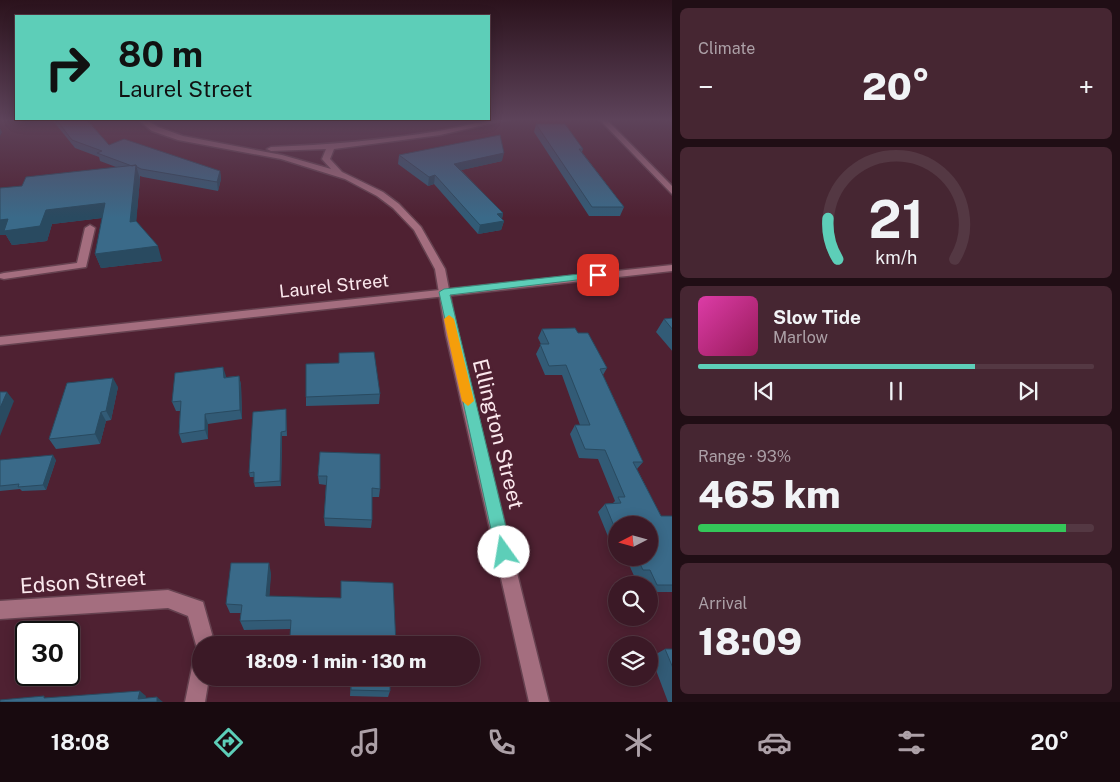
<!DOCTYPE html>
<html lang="en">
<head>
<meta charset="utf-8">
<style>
  :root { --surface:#3b1926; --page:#462632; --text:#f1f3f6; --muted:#aca0a7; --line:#543843; --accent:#5dceb8 }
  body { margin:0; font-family:"Public Sans",sans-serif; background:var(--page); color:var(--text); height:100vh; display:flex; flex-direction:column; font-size:19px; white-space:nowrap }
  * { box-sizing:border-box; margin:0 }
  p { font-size:16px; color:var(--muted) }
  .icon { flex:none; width:28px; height:28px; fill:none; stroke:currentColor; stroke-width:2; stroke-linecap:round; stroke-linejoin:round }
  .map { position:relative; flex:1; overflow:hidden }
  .side { display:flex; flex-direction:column; gap:8px; padding:8px; background:#200e15; width:448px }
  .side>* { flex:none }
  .guide { position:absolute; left:15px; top:15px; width:475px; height:105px; border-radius:0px; box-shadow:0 2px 12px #0003,0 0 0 1px var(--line); background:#5dceb8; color:#111; overflow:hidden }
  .needle { width:32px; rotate:264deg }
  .buttons { position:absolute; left:608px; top:516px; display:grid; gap:10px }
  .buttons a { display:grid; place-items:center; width:50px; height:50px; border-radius:50%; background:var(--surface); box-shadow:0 2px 12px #0003,0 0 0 1px var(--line); font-size:25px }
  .speed { position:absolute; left:15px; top:621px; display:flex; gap:10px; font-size:25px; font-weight:700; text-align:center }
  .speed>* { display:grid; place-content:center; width:65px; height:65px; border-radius:50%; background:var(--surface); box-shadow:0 2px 12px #0003,0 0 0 1px var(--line); line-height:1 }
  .speed .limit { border:2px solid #111; border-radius:8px; background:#fff; color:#111 }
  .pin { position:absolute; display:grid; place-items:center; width:42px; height:42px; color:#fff; margin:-21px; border-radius:10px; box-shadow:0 2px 8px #0006 }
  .me { position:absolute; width:55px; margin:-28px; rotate:347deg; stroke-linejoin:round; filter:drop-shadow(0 0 4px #0008) }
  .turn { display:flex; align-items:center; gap:18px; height:105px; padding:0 20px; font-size:22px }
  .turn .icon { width:65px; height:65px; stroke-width:2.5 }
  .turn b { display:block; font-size:35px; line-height:42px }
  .big { font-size:38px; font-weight:800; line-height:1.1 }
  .side .widget { flex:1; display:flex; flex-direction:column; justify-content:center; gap:8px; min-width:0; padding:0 18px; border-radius:8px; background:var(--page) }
  .side .dial { align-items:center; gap:0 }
  .dial svg { height:130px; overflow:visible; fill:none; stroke:var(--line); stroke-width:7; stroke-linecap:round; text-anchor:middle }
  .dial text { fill:var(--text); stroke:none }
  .song { display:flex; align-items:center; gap:15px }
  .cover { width:60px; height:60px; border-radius:8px; background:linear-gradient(135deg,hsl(320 70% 55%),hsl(330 70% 35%)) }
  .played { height:5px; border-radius:2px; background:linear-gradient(90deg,var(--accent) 70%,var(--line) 70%) }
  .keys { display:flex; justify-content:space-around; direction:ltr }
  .heat { display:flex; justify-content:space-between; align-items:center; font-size:28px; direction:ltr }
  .charge { height:8px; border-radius:4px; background:linear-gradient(90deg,#34c759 93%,var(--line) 0) }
  .trip { position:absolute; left:192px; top:636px; width:288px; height:50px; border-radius:25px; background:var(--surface); box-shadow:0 2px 12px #0003,0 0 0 1px var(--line); font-weight:800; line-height:50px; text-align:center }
  .dock { display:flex; height:80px; justify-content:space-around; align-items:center; background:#180a0f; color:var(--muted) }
  .dock .icon { width:35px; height:35px }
  .dock .active { color:var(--accent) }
  .dock b { font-size:22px; color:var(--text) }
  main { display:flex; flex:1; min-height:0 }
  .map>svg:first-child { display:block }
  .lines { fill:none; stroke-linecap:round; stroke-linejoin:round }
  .service-casing { stroke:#664250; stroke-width:3 }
  .minor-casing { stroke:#664250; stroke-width:3 }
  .tertiary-casing { stroke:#664250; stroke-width:3 }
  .service { fill:#a46e7f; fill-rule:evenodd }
  .minor { fill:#a46e7f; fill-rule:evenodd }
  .tertiary { fill:#a46e7f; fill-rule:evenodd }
  .wall { fill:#325b76 }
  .shaded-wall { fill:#294a60 }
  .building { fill:#3a6a89; stroke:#294a60 }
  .route { fill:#5dceb8; stroke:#3c8678 }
  .slow { fill:#f59e0b }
  .labels { text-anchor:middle; stroke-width:5; stroke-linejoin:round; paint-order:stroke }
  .street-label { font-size:18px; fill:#fbe8ed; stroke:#4f2132 }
  .near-street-label { font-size:21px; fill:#fbe8ed; stroke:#4f2132 }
</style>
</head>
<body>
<main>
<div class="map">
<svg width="673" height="702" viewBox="0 0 673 702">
  <rect width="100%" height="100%" fill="#4f2132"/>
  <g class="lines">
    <defs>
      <path id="service" d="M90,225L95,228L86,267L4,279L0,278V274L4,273L77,263L85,228Z"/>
      <path id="minor" d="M137,119H145L158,127L183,136L282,155L331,169L322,159L326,149L271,151L267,149L271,147C327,145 383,140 439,131C463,127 486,119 510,119L440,135L334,149L330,159L342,172L383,192L399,204L421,227L445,269L458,335L549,702H529L446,335L435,269L414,230L393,208L377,196L345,179L281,159L178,140L152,131Z
        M599,119H606L673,187V195Z
        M168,590L203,602L215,645H201V653L198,652L188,616L168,608L0,619V601Z
        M201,655V678H209L205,702H185L194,658Z"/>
      <path id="tertiary" d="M673,265V271L0,345V337Z"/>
    </defs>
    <!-- service casing -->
    <use href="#service" class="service-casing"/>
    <!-- minor casing -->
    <use href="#minor" class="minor-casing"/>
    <!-- tertiary casing -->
    <use href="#tertiary" class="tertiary-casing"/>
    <!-- service -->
    <use href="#service" class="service"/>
    <!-- minor -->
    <use href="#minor" class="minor"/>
    <!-- tertiary -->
    <use href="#tertiary" class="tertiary"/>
  </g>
  <!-- wall -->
  <path class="wall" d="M54,119H87L109,145L220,171L221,179L218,191L143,177L140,176V179L136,221L162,261L101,268L95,254L102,218L52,224L47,241L12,245L6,235L22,186L116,167L100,161L99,157L75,148L54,122Z
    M536,124L583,149L582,152L624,207L620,216H589L534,132Z
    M399,155L502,161L461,170L503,213L502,219L504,221L501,230L478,234L434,184L428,186L398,164Z
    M673,317V352L656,332L664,319L672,318Z
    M542,329L578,333L607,368L603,375L643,462L637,469L661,516H673V592H649V585H644L641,577L635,578L626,558H649L616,525V556L598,512L605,504L613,503L615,501L598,459L579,458L570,434L575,425H580L562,375H545L536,354L541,344L538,338Z
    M339,353L380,394L379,404L306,406V397L339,363Z
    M239,376L241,385L242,419L208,424V439L182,443L179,434L180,411H176L172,402L226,377Z
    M118,387L111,420L106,421L100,444L56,449L49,439Z
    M286,414L287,436H282L281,486L255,487L254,483V477H250L249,473Z
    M320,452L380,489L379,497H372V520L371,528L325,526L324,518L326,485L319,484L318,476Z
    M0,460H56L46,490L22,491L20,489L0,491Z
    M271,573L269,596L341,598L393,583L302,645H292L290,637L291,629L244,630L240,621L241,613H230L226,604Z
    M665,649H673V702H668L651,657Z
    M351,678H390V691L388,697L350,696Z"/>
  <!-- shaded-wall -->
  <path class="shaded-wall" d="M0,128L2,132L0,136Z
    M504,153L502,161L453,172L454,164Z
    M136,165L140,179L135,236L130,222Z
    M220,171L221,179L218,191L217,182Z
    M435,175L434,184L428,186L429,177Z
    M105,203L110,217L52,224L47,241L12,245L6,235H0V220L8,219L46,210Z
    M503,213L501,222L504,221L501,230L478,234L480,225L497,214Z
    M158,246L162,261L101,268L95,254Z
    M223,367L226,376V387L224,378Z
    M239,376L241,385L242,419L240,410Z
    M113,378L118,387L111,420L106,411Z
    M7,392L14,401L0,436V408Z
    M101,412L106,421L100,444L95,434Z
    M205,414L208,424V439L205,430Z
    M281,432L282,436L281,486L280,481Z
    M53,455L56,460L46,490L43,485Z
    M269,563L271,573L269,605L266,596Z
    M140,691L146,696L145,702L138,699Z
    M157,697L163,702H157Z"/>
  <!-- building -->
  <path class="building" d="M56,119H86L109,145L124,139L220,171L217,182L141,169L137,167L136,165L132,166L97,153L102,151L72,140Z
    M536,124H565L583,149H579L624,207H592Z
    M500,135L504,153L454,164L503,213L497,214L504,221L480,225L435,175L429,177L399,155Z
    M136,165L130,222L136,221L158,246L95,254L105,203L46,210L40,226L4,231L8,219L0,220V188L22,186L26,177Z
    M673,318V330L664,319Z
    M575,328L578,333H588L607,368L600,369L643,462H633L661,516H673V585H657L650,570H643L637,558H649V525H616V531L605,504L621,503L618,497H625L605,450L585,449L575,425H590L566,365L549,366L540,344H549L542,329Z
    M374,352L380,394L306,397V364L339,363V353Z
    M223,367L224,378L239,376L240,410L205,414V430L179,434L181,401L172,402L175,373Z
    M113,378L106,411L101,412L95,434L49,439L67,383Z
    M0,392H7L0,408Z
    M286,409V431L281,432L280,481L254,483V472L249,473L253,412Z
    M320,452L380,454V489L372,488V520L324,518L327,476H318Z
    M53,455L43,485L18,487L19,484L0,486V460Z
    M231,563H269L266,596L341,598V581L393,583L396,645H302L303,637H290L291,620L240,621L242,605L226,604Z
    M665,649H673V668Z
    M351,678H390V691L351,690Z
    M140,691L138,699L157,697V702H0V700L44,696V698Z"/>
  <!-- sky -->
  <linearGradient id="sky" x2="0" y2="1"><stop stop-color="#2b121c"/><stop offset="0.55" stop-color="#5d435a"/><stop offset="1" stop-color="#5d435a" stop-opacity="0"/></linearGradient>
  <rect width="673" height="218" fill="url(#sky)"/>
  <!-- route -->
  <path class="route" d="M598,272L602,273V277L450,295L512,552L510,557L504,560L499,557L496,552L439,292L444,289Z"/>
  <!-- slow -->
  <path class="slow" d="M449,315L454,319L474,401L468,406L462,401L444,319Z"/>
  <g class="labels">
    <!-- street labels -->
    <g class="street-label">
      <text transform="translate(334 286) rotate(-6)" y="6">Laurel Street</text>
    </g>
    <!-- near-street labels -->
    <g class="near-street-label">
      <text transform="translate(498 434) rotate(76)" y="7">Ellington Street</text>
      <text transform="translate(83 582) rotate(-4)" y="7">Edson Street</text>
    </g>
  </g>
</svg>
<div class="buttons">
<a><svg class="needle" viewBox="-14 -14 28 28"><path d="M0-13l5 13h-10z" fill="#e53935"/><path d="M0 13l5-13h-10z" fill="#aca0a7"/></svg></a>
<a><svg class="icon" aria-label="search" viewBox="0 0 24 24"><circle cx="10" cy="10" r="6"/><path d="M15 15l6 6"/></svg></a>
<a><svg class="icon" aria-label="layers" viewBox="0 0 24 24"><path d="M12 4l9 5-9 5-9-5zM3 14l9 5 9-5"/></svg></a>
</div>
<div class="speed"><div class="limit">30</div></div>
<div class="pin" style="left:598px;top:275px;background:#d93025"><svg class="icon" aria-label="arrive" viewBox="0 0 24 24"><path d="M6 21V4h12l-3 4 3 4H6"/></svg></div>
<svg class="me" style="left:504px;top:552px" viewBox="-20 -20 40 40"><circle r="19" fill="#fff"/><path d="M0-13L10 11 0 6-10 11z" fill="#5dceb8"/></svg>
<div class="trip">18:09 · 1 min · 130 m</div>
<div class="guide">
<div class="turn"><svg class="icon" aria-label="right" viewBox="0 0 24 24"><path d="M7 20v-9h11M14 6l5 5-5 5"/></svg><div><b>80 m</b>Laurel Street</div></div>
</div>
</div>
<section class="side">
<div class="widget"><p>Climate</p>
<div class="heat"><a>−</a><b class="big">20°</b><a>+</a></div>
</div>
<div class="widget dial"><svg viewBox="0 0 100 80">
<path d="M14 69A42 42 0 1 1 86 69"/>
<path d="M14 69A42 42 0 0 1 8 44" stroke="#5dceb8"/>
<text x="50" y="56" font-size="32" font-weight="700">21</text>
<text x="50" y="72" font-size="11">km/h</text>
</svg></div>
<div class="widget">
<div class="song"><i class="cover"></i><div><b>Slow Tide</b><p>Marlow</p></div></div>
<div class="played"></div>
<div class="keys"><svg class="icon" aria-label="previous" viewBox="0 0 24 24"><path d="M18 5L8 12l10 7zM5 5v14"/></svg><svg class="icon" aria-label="pause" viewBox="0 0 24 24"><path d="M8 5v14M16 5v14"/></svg><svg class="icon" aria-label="next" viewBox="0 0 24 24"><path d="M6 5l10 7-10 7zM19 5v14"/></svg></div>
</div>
<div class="widget"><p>Range · 93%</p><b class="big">465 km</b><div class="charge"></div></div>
<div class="widget"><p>Arrival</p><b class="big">18:09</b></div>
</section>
</main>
<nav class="dock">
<b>18:08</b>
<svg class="icon active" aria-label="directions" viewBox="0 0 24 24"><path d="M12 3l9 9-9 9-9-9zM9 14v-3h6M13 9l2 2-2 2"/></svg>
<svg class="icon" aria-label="music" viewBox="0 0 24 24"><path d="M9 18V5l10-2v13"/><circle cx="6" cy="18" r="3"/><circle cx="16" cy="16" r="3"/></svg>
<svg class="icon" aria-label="phone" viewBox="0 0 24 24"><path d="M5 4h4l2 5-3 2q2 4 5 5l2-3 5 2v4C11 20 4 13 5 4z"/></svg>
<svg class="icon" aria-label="climate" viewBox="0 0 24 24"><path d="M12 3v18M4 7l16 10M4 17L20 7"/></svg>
<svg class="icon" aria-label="car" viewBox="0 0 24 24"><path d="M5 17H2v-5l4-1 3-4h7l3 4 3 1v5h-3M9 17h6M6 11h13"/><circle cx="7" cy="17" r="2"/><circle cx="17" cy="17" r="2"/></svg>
<svg class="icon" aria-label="filters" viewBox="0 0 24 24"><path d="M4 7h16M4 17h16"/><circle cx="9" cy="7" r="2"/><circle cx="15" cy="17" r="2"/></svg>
<b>20°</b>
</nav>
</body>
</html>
